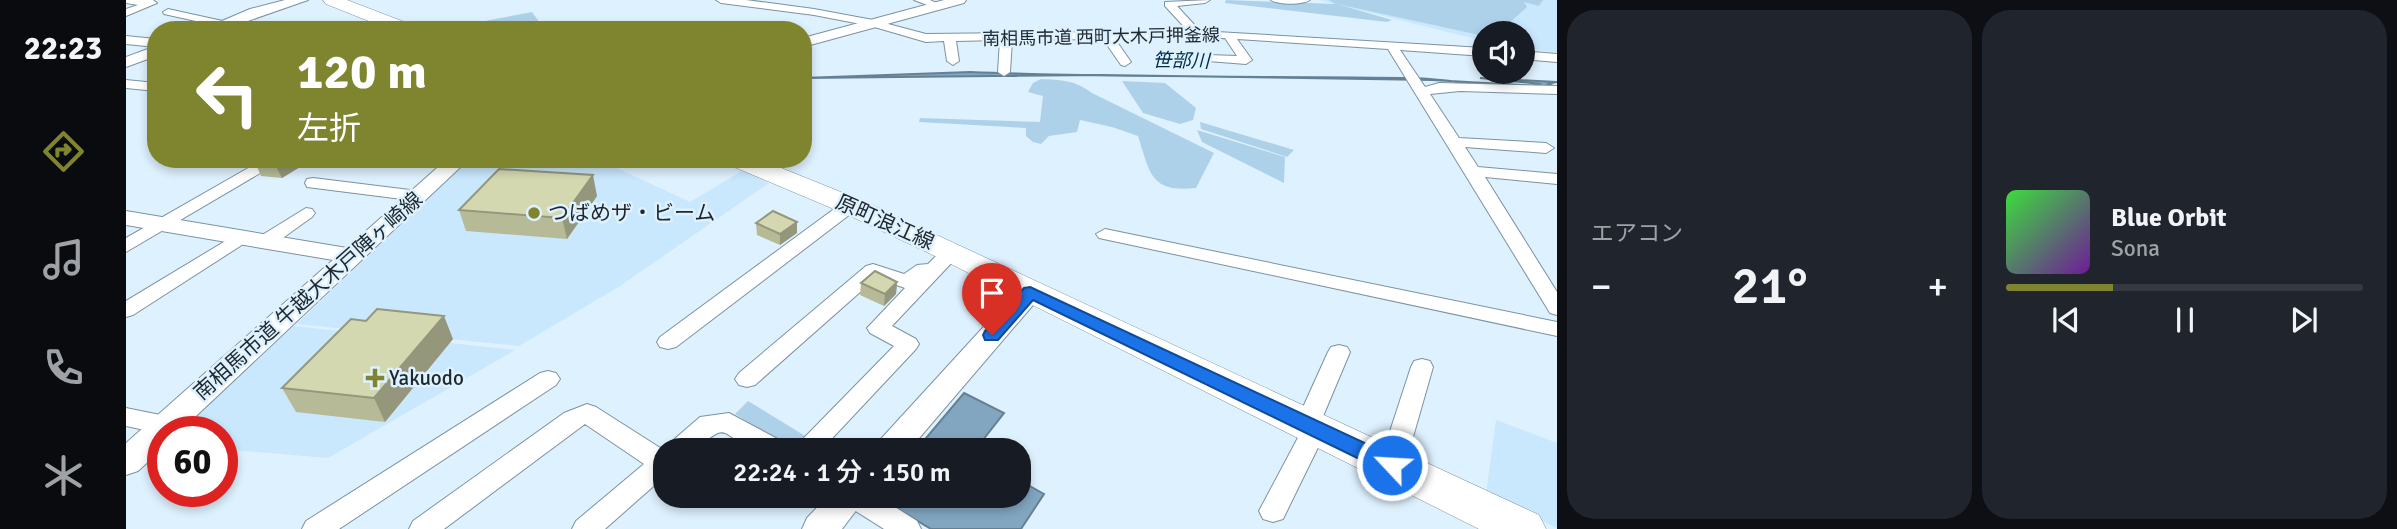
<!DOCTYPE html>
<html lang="ja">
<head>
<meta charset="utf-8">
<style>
  :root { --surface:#171b24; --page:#20242c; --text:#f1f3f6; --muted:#9ea1a6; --line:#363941; --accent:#7f842f }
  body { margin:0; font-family:Signika,"Noto Sans JP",sans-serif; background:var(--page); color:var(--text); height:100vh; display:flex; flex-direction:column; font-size:26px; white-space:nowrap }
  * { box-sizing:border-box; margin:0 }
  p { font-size:23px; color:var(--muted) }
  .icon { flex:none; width:38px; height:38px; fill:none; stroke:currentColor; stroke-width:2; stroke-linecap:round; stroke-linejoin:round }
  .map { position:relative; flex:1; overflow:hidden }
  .details { display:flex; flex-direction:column; gap:10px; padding:10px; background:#0d0f14; width:840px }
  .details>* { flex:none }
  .top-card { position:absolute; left:21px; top:21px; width:665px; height:147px; border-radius:28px; box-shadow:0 4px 10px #0003; background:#7f842f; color:#fff; overflow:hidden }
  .controls { position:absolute; left:1346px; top:21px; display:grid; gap:14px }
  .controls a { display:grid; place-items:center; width:63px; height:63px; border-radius:50%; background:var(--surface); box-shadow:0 4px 10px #0003; font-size:35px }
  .speed { position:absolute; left:21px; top:416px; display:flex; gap:14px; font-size:35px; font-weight:700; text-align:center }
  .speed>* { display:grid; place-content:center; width:91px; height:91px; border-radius:50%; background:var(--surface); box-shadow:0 4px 10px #0003; line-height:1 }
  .speed .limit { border:10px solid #d22; background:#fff; color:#111 }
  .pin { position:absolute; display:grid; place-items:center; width:60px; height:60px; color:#fff; margin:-72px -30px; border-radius:50% 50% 50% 0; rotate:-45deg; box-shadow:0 0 7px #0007 }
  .pin .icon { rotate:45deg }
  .me { position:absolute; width:77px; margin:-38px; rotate:295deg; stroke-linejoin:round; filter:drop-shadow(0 0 5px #0008) }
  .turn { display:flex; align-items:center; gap:24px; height:147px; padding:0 35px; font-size:32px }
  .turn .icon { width:91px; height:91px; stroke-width:2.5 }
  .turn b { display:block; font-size:49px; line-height:60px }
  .big { font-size:52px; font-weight:600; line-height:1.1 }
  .details .tile { flex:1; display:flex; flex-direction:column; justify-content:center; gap:10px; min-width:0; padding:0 24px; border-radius:28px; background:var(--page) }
  .song { display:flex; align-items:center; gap:21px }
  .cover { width:84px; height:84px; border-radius:10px; background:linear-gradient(135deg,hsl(120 70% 55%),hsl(280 70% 35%)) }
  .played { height:7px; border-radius:4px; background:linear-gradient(90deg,var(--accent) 30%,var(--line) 30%) }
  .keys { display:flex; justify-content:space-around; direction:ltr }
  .heat { display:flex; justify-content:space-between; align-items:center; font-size:38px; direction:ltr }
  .details .tiles { flex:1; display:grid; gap:10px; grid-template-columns:repeat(2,1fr) }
  .trip { position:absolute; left:527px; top:438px; width:378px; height:70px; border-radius:28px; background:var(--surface); box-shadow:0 4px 10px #0003; font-weight:600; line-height:70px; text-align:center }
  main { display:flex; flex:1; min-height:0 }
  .menu { display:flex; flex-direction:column; width:126px; justify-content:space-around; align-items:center; background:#090b0e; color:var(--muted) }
  .menu .icon { width:49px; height:49px }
  .menu .active { color:var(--accent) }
  .menu b { font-size:32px; color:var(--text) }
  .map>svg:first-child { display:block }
  .built { fill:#c9e7fd }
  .green { fill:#aed1ea }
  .water { fill:#82a6c0; stroke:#648094; stroke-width:2 }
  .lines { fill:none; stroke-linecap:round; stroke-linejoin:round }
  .minor-casing { stroke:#7c92a1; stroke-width:2 }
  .tertiary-casing { stroke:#7c92a1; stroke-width:2 }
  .primary-casing { stroke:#7c92a1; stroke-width:1 }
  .minor { fill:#fff; fill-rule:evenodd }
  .tertiary { fill:#fff; fill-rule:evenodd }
  .primary { fill:#fff; fill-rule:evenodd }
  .wall { fill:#b6ba97 }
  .shaded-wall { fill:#94977b }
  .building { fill:#d4d8b0; stroke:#94977b; stroke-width:2 }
  .route { fill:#1a73e8; stroke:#114b97; stroke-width:2 }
  .poi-dot { fill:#7f842f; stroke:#def1fe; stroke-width:2.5 }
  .labels { text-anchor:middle; stroke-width:5; stroke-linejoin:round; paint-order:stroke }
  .far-street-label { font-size:18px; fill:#1f272e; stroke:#def1fe }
  .far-water-label { font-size:19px; font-style:italic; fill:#00304a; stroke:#def1fe }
  .poi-label { font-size:21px; fill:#1f272e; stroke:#def1fe; text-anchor:start }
  .street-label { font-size:21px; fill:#1f272e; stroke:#def1fe }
</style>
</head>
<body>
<main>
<nav class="menu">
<b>22:23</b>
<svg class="icon active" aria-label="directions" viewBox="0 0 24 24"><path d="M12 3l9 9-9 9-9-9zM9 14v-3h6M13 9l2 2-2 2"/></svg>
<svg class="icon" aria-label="music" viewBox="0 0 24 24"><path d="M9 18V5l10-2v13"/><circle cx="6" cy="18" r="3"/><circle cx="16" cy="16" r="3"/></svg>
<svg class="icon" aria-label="phone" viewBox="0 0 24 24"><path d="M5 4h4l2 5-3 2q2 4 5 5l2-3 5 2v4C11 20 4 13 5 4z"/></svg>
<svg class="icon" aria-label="climate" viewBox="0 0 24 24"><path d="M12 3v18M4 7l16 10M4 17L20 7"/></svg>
</nav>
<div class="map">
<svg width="1431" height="529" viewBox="0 0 1431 529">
  <rect width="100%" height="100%" fill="#def1fe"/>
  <!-- built -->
  <path class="built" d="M1193,0H1431V52L1397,49L1396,33H1358V41Z
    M344,159H480L478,162L564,202L616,171L643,183L494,286L393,346L171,324Z
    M167,326L389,350L202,458L96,449V432H46Z
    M1370,420L1431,443V528L1360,494Z"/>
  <!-- green -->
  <path class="green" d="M1100,0L1209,4L1203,0H1417L1413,6L1398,2L1401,7L1372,33H1358V36L1211,4L1266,20L1261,22L1099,3Z
    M406,12L419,30H358L354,22Z
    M915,79C935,80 949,80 966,93L1088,153L1070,188C1025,193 1024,174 1012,136L986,127L954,120L951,132L923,136L915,144L907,142L900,136V128L793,122L794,118L914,122L917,96L902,92L907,83Z
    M996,81L1039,83L1070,108L1067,120L1054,124L1017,113Z
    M1074,122L1168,150L1161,157L1075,129Z
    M1071,130L1159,157L1158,183L1076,142Z
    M622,401L702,450H666L609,414Z"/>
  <!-- water -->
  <path class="water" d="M844,72C992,78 1141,76 1289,78C1325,79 1382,92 1415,84L1354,78L1431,82L1421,84L1431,87L1306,80L975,75L677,78Z
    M838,393L878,413L849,450H790Z
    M893,480L918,494L895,529H805L755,499V495H892Z"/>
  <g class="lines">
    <defs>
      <path id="minor" d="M0,0H27L31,3L0,16V9L12,5L0,3Z
        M590,0H620L688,9L747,20L800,34L1062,31L1039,6V2L1084,0L1079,3L1051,6L1074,31L1358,48V56L1274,50L1299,87L1313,83L1431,86V94L1334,91L1304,94L1333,138L1420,143L1428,148L1420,153L1339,147L1352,167L1431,174V184L1359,177L1431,292V315L1424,313L1421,308L1262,49L1111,39L1126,60L1120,64L1082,61V55L1111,56L1099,38L989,39L1005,62L999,66L995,65L977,39L886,40L884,72L878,76L872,72L874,40L830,41L833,61L827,65L821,61L818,41L800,42L745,26L688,15L595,3Z
        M788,0H804L817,6L812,9Z
        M1145,0H1184C1176,5 1153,5 1145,0Z
        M42,9L101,22L103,24L97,27L38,14L37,12Z
        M0,36L30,39V47L0,44Z
        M1396,51L1431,54V62L1396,59Z
        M0,80L30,83V91L0,88Z
        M138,159H158L0,252V238Z
        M187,178L292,191L300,196L292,201L181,187L179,183L181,179Z
        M725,200L734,205L731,209L550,347L542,349L534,347L531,342L534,337L719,201Z
        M180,208L186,209L189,213L186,217L147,245H133L131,241L133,237Z
        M979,229L1431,322V336L973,238L970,234Z
        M116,231L122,233L125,237L122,241L7,315L0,317V301Z
        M825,246L834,252L832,256L766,326L790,339L793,344L790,349L698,447L689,450L680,447L676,440L768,346L744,333L741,328L779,288L750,278L629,385L621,387L613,385L609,379L613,373L740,266L747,264L778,274L791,265L802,264L818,248Z
        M1213,345L1221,347L1224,352L1195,421L1201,429L1157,519L1147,522L1137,519L1133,511L1175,432L1169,425L1202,352L1205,347Z
        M1296,359L1304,361L1307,367L1279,465L1275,472L1266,475L1257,472L1253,465L1285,367L1288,361Z
        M422,371L430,373L434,379L430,385L213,529H176L180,521L414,373Z
        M461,404L470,407L539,451V476L479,529H446L450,521L518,464L459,424L318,529H283L287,521L438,413Z
        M0,408L49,418L52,425L49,432L37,434L0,426Z
        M603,413L659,443L663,450C652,450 637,452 628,449C594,437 604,418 570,450H540L544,443L574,417Z
        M714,495H750L791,521L795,529H758L717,503Z"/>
      <path id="tertiary" d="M159,0H182L96,30H75L124,9Z
        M818,0H840L838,3L677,47V38Z
        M30,46V56L0,67V57Z
        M321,159H343L53,432H37V448L12,471L0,475V443L207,260L0,225V211L221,248Z
        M904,284L913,286L917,292L913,298L783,450H748L753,441L895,286Z
        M703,495H742L716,529H676L681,518Z"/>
      <path id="primary" d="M197,0H221L289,26L291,30H265L200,4Z
        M597,159H633L742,203L1413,515L1420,529H1353L809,256L722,215L601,164Z"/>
    </defs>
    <!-- minor casing -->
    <use href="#minor" class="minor-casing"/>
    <!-- tertiary casing -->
    <use href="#tertiary" class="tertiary-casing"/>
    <!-- primary casing -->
    <use href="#primary" class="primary-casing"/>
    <!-- minor -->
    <use href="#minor" class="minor"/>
    <!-- tertiary -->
    <use href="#tertiary" class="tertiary"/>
    <!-- primary -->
    <use href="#primary" class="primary"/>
  </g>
  <!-- wall -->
  <path class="wall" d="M187,159L156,178L135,176L128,160Z
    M471,196L441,239L340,231L333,210Z
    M630,223L671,233L654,245L631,235Z
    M771,282L770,294L758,306L734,295L735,283Z
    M327,339L259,422L170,412L156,388Z"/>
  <!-- shaded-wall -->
  <path class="shaded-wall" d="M155,159H187L156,178L148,163Z
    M467,175L471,196L441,239L436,218Z
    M671,222V233L654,245V234Z
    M771,282L770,294L758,306L759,294Z
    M318,316L327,339L259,422L248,398Z"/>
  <!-- building -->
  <path class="building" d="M129,159H155L148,163L128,160Z
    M373,169L467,175L436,218L333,210Z
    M647,211L671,222L654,234L630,223Z
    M749,271L771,282L759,294L735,283Z
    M251,309L318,316L248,398L156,388L225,319L240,321Z"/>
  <!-- route -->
  <path class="route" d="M904,287L1273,459L1276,465L1273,471L1266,474L1258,471L907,300L872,340H859L857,335L859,331L898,288Z"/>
  <!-- markers -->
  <g class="poi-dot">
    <circle cx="408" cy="213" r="7"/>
    <path d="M245.5 367.5h7v7h7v7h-7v7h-7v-7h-7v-7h7z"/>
  </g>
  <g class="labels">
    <!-- far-street labels -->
    <g class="far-street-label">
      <text transform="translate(975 37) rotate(-1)" y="6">南相馬市道 西町大木戸押釜線</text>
    </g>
    <!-- far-water labels -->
    <g class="far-water-label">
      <text transform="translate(1055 60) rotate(1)" y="7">笹部川</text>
    </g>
    <!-- poi labels -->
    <g class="poi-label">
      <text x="422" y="220">つばめザ・ビーム</text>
      <text x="263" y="385">Yakuodo</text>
    </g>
    <!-- street labels -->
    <g class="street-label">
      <text transform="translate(759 222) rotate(24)" y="7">原町浪江線</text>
      <text transform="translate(182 296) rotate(-42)" y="7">南相馬市道 牛越大木戸陣ヶ崎線</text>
    </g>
  </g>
</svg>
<div class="controls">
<a><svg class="icon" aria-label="sound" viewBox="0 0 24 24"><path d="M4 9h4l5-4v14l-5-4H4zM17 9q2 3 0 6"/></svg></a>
</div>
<div class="speed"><div class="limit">60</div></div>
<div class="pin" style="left:866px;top:335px;background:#d93025"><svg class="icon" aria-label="arrive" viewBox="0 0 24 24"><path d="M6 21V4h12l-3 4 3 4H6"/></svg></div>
<svg class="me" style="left:1266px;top:465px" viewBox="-20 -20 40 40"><circle r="17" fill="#1a73e8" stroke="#fff" stroke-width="3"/><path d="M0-11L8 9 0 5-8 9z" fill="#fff"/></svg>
<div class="trip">22:24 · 1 分 · 150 m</div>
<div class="top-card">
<div class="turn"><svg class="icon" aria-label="left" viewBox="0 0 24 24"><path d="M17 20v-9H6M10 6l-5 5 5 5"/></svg><div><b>120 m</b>左折</div></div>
</div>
</div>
<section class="details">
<div class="tiles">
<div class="tile"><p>エアコン</p>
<div class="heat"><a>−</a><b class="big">21°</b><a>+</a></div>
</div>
<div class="tile">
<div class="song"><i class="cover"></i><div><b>Blue Orbit</b><p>Sona</p></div></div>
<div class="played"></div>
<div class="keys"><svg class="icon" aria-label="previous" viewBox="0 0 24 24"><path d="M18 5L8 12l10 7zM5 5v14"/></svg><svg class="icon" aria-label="pause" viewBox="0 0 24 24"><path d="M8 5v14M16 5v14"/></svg><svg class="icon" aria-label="next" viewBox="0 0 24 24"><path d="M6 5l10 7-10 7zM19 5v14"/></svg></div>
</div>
</div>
</section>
</main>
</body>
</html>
